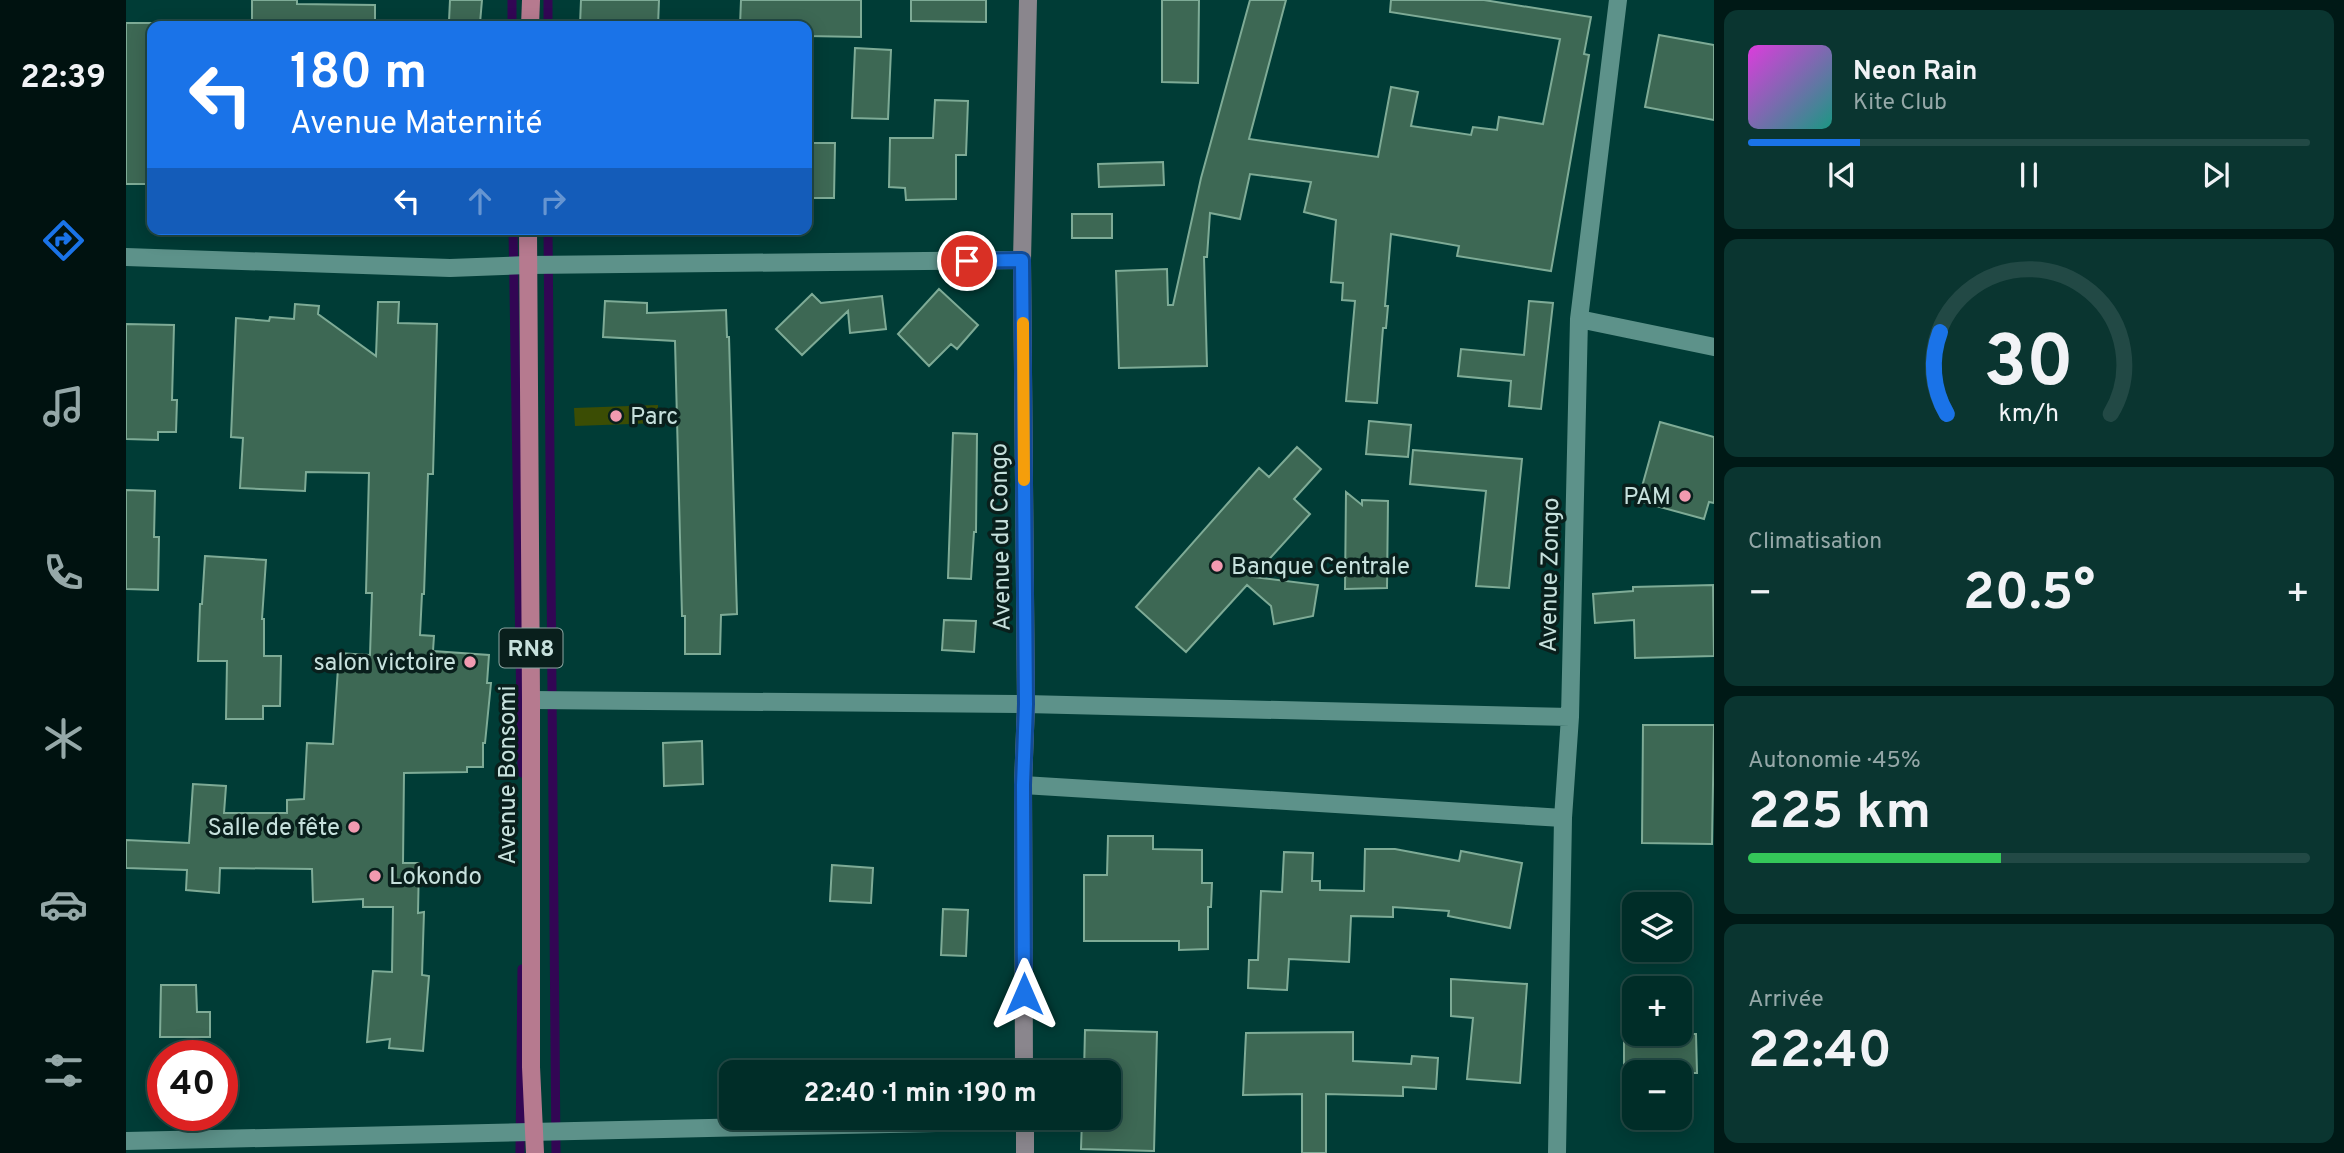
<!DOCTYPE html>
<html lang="fr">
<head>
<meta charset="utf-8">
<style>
  :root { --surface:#002d28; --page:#0a3530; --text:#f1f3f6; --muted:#95a8a8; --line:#224945; --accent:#1a73e8 }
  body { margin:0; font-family:Overpass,sans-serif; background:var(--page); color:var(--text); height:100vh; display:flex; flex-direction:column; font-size:26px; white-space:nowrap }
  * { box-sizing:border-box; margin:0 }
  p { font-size:23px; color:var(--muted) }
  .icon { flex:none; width:38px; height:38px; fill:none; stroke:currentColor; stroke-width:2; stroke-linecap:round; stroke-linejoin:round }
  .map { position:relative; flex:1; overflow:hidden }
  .panel { display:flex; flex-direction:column; gap:10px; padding:10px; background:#001916; width:630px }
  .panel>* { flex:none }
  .guide { position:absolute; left:21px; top:21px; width:665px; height:214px; border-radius:14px; box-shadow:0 4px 18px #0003,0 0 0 2px var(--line); background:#1a73e8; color:#fff; overflow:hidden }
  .controls { position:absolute; left:1496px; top:892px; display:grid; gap:14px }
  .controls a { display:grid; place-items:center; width:70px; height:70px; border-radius:14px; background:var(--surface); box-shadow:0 4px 18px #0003,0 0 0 2px var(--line); font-size:35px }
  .speed { position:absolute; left:21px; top:1040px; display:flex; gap:14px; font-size:35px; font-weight:700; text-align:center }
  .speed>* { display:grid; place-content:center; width:91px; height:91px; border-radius:50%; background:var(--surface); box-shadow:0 4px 18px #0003,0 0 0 2px var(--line); line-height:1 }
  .speed .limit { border:10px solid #d22; background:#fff; color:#111 }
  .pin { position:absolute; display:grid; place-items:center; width:60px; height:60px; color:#fff; margin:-30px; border:4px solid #fff; border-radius:50%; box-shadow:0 2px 7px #0007 }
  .me { position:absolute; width:77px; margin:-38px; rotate:0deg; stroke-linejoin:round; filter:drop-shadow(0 0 5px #0008) }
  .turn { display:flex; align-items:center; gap:24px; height:147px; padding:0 28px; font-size:32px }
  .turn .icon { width:91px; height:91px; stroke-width:2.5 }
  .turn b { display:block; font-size:49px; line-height:60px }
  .lanes { display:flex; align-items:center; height:66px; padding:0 28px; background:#0003; justify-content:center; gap:35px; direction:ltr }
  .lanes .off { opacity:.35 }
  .big { font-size:52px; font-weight:700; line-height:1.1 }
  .panel .card { flex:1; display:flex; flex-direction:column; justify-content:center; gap:10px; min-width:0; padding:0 24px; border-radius:14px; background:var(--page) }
  .panel .dial { align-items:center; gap:0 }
  .dial svg { height:182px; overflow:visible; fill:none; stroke:var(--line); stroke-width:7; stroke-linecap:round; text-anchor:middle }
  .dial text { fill:var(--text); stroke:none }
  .song { display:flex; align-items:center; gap:21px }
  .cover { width:84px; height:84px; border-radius:10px; background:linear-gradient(135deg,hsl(300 70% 55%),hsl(170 70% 35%)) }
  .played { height:7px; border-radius:4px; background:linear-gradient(90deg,var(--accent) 20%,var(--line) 20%) }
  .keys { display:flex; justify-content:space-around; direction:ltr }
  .heat { display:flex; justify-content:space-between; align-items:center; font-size:38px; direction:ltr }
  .charge { height:10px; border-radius:5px; background:linear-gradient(90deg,#34c759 45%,var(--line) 0) }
  .trip { position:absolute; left:593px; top:1060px; width:402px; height:70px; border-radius:14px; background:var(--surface); box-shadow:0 4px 18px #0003,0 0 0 2px var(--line); font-weight:700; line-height:70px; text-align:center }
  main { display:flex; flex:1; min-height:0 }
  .dock { display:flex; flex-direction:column; width:126px; justify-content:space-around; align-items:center; background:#001210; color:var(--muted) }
  .dock .icon { width:49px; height:49px }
  .dock .selected { color:var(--accent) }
  .dock b { font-size:32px; color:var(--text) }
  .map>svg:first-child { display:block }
  .park { fill:#3b4d04 }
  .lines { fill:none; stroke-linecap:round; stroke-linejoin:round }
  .stream { stroke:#320654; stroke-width:9 }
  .building { fill:#3d6854; stroke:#7eab96; stroke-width:2 }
  .street { stroke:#5d928a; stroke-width:18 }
  .secondary { stroke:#8a868d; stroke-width:18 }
  .primary { stroke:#b67a8f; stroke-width:18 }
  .route-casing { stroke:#114b97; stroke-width:18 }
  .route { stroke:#1a73e8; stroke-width:12 }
  .slow { stroke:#f59e0b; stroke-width:12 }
  .poi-dot { fill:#f29ab0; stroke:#091f1c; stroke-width:2.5 }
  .labels { text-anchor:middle; stroke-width:7; stroke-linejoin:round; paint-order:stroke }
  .shield { fill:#091f1c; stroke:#8ea7a3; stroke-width:2 }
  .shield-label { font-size:23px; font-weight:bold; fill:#c7e1dd }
  .poi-label { font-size:24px; fill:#c7e1dd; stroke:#091f1c; text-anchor:start }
  .street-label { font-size:24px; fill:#c7e1dd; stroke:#091f1c }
</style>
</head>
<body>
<main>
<nav class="dock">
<b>22:39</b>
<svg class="icon selected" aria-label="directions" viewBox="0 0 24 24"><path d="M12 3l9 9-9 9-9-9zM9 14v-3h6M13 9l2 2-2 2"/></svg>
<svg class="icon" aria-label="music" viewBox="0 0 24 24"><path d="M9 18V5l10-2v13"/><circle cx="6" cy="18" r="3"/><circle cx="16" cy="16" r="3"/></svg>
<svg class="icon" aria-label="phone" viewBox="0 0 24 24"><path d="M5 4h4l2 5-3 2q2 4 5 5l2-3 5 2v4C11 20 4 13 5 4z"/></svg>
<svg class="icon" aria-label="climate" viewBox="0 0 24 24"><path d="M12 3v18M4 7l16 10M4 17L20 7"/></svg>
<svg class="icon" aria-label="car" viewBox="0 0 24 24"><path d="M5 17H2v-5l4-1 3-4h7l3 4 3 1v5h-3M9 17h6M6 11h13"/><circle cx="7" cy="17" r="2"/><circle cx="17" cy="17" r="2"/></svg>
<svg class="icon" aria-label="filters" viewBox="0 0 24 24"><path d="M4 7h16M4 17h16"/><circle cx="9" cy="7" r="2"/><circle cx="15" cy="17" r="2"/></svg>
</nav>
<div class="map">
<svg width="1588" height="1153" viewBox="0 0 1588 1153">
  <rect width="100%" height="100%" fill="#003c36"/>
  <!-- park -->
  <path class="park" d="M532,405V423L449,426L448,408Z"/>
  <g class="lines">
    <!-- stream -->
    <path class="stream" d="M386,0V26
      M422,0V26
      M387,229L396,773
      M422,229L430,1153
      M394,1153L396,969"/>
  </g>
  <!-- building -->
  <path class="building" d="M126,0H171V4L249,5V26H126Z
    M324,0H356L354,23L323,21Z
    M455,0H533L532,26L454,25Z
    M615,0H735V37L681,36V26H614Z
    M785,0H860V22L785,21Z
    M1036,0H1073L1072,83L1036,82Z
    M1124,0H1160L1123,139L1252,157L1265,87L1292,92L1285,126L1345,135L1347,127L1371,130L1373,117L1417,124L1434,39L1264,12L1265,0H1358L1465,17L1458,54L1463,55L1425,271L1331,256L1333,246L1265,234L1259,306H1262L1260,328H1257L1251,403L1220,401L1229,301L1216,300L1217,283L1205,282L1210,220L1178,212L1185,182L1124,174L1114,219L1084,213L1081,257H1078L1081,366L993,368L990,271L1041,269L1042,305H1047L1075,178Z
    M0,23H26V154H23V184H0Z
    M1533,35L1588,45V120L1519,107Z
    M729,48L765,50L762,119L726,118Z
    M809,100L842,101L840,155H830V199L780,200L779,188L763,187L764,138H807Z
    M681,143H709L708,198H681Z
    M1037,162L1038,185L973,187L972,164Z
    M946,214H986V238H946Z
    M813,289L852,325L831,349L825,344L803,366L772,334Z
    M686,294L695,303L756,296L760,329L724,333L722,311L676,355L650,329Z
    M479,301L521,303V313L600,310L601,337H603L611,614L595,615L594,654H559V616H556L549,341L477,337Z
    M1403,301L1427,303L1415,409L1383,406L1385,381L1332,376L1335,349L1398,355Z
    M252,302H273L272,323L311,324L307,474H302L298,594H296L294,635L308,636L307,651L363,655L361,683H365L359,743H357V767H341V772L278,773L277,863H293L292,913L298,912L296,975L303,976L297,1051L263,1048L264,1039L241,1042L247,971L266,972L267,907H237V899L187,902L186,869L94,868L93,893L60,890L61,870L0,868V840L63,843L67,784L100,786L98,813H161V800L178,799L181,743L207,744L213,653L244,655L246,593H240L243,473L180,472L179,491L114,488L117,438L105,437L110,318L143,321L144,317L168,319L169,304L193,306L192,314L250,356Z
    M0,324L48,325L46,400H51L50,432H32V440L0,439Z
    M1243,421L1285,425L1282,457L1240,454Z
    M1534,422L1588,437V503L1583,502L1578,519L1512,501Z
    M827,433L851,434L850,532H848L845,579L822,578Z
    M1171,447L1195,469L1168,499L1184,514L1127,577L1192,585L1187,616L1148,624L1145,606L1121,585L1060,652L1010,607L1133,468L1143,477Z
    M1287,450L1396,459L1383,588L1350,586L1360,491L1284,484Z
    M0,490L29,491L28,537H33L32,590L0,589Z
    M1220,492L1236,505V500L1262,501L1261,588L1219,589Z
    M79,556L140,560L136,619H138V656H155L154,706H137V719H100L101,661H72L74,604H76Z
    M1587,585L1588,656L1509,658L1508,620L1469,623L1467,594L1507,591V587Z
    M818,620L850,621L848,652L816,650Z
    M1517,725H1588L1586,844L1516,843Z
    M576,741L577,784L538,786L537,743Z
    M982,836H1027V849L1076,850V883H1086L1085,907H1082V949L1053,950V941H958V875H981Z
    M1239,849H1269L1333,861L1335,851L1396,863L1384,928L1322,916L1323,911L1267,907V917L1225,916L1223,962L1163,959L1161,990L1122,988L1123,960H1132L1135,891L1156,892L1158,852L1187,853L1186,881H1194V890L1238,891Z
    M706,865L747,868L745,903L704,901Z
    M817,909L842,910L840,956L815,955Z
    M1325,979L1401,984L1394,1083L1341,1079L1347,1018L1325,1016Z
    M35,985H70L71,1012H84V1037H34Z
    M959,1030L1031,1032L1028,1151L955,1149L956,1118H984V1073H958Z
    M1227,1032V1061L1285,1064L1286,1056L1312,1058L1310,1089L1277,1087V1096L1200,1094V1153H1176V1094L1117,1095L1120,1033Z
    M1498,1034H1570L1571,1073H1498Z"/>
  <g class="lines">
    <!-- street -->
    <path class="street" d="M0,257L324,268L402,265L896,260
      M1453,319L1588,347
      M405,700L900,704L1444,717
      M897,785L1437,818
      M0,1141L899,1121
      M1431,1153L1437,818L1444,717L1453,319L1492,0"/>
    <!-- secondary -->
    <path class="secondary" d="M898,1073L897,785L900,704L896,260L902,0
      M899,1118V1153"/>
    <!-- primary -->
    <path class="primary" d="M404,26L405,0
      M402,229L405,700V1067L409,1153"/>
  </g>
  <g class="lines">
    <defs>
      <path id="route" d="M841,261L896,260L900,704L897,785L898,994"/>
    </defs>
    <!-- route casing -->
    <use href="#route" class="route-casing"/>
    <!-- route -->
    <use href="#route" class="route"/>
    <!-- slow -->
    <path class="slow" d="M897,323L898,480"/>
  </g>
  <!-- markers -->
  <g class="poi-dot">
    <circle cx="490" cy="416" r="7"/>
    <circle cx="1559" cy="496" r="7"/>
    <circle cx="1091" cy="566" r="7"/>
    <circle cx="344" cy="662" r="7"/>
    <circle cx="228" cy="827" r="7"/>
    <circle cx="249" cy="876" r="7"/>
  </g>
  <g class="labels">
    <!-- shield labels -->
    <rect class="shield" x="373.5" y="628.5" width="63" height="39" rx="5"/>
    <g class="shield-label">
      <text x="405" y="656">RN8</text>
    </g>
    <!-- poi labels -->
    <g class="poi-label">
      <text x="504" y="424">Parc</text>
      <text x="1545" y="504" text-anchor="end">PAM</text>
      <text x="1105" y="574">Banque Centrale</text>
      <text x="330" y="670" text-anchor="end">salon victoire</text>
      <text x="214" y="835" text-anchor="end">Salle de fête</text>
      <text x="263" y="884">Lokondo</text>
    </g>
    <!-- street labels -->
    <g class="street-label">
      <text transform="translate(874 537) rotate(-91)" y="8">Avenue du Congo</text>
      <text transform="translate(1423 575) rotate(-89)" y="8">Avenue Zongo</text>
      <text transform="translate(381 775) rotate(-90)" y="8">Avenue Bonsomi</text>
    </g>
  </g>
</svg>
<div class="controls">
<a><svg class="icon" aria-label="layers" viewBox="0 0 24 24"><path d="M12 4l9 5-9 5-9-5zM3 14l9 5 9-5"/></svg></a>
<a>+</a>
<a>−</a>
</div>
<div class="speed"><div class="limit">40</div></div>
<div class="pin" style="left:841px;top:261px;background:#d93025"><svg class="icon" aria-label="arrive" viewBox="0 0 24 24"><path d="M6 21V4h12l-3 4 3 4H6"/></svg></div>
<svg class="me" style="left:898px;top:994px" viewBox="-20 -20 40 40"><path d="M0-17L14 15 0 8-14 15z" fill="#1a73e8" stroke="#fff" stroke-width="4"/></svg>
<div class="trip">22:40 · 1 min · 190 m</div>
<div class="guide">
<div class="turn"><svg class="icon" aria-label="left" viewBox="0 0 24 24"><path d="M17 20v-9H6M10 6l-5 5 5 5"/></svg><div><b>180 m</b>Avenue Maternité</div></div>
<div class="lanes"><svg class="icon" aria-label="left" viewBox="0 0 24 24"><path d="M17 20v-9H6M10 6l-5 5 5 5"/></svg><svg class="icon off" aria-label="ahead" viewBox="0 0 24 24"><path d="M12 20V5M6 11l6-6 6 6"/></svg><svg class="icon off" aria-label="right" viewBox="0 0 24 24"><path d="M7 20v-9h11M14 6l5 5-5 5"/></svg></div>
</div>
</div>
<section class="panel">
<div class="card">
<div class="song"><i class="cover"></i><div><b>Neon Rain</b><p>Kite Club</p></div></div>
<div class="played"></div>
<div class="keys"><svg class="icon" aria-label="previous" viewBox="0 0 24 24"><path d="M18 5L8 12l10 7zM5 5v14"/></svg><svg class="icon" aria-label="pause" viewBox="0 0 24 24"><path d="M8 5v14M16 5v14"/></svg><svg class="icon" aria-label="next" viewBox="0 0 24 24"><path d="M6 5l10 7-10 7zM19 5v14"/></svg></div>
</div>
<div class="card dial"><svg viewBox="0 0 100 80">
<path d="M14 69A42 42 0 1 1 86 69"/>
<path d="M14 69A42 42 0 0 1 11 33" stroke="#1a73e8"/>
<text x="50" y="56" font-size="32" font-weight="700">30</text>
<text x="50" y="72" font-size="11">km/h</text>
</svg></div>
<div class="card"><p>Climatisation</p>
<div class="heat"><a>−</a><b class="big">20.5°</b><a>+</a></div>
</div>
<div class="card"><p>Autonomie · 45%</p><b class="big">225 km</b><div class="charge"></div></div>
<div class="card"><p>Arrivée</p><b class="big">22:40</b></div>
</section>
</main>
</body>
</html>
